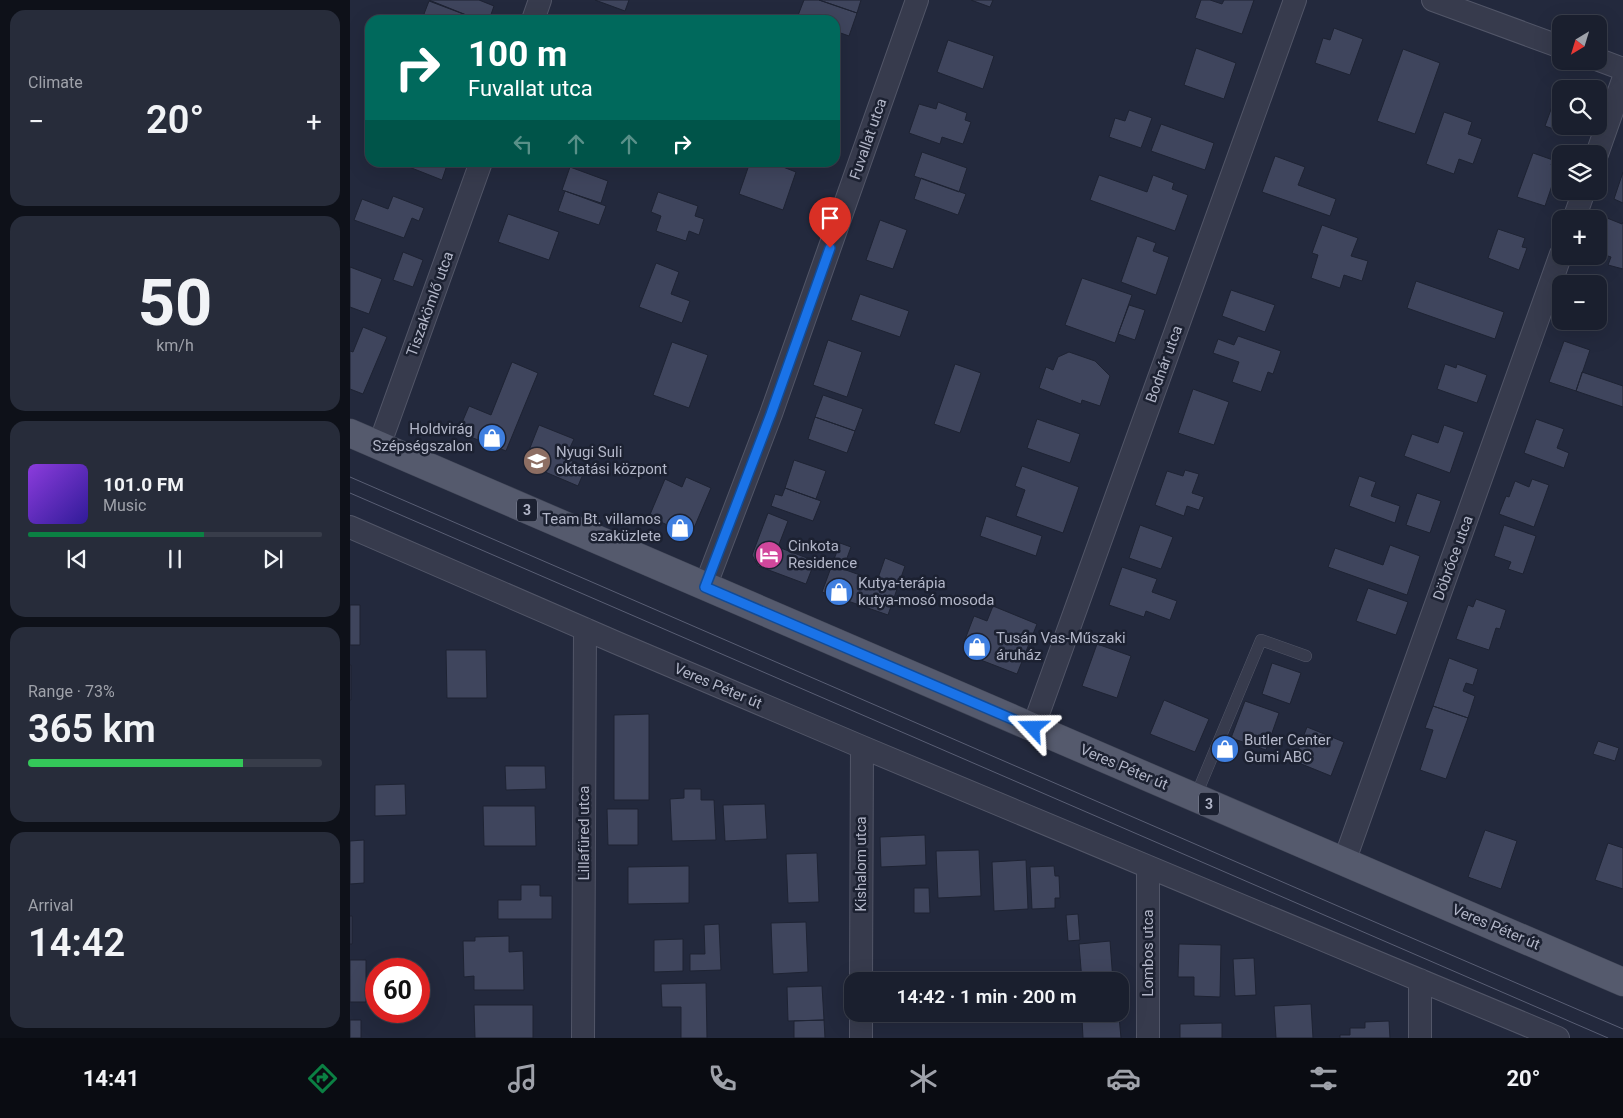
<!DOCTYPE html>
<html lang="en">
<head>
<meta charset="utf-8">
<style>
  :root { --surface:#1a1f2e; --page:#272c3a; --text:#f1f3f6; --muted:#9fa2aa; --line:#383d4a; --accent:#0b8043 }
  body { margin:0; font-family:Roboto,sans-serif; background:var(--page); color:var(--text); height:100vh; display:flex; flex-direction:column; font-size:19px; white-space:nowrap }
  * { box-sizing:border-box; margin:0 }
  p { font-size:16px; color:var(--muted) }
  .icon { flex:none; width:28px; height:28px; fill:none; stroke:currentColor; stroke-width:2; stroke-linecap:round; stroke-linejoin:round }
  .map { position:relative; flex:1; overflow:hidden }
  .drawer { display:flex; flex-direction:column; gap:10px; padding:10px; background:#0e1119; width:350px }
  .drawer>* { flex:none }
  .banner { position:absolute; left:15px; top:15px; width:475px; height:152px; border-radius:15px; box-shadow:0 5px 20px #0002,0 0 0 1px var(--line); background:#00695c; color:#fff; overflow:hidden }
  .needle { width:32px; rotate:218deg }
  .fabs { position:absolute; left:1202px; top:15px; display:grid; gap:10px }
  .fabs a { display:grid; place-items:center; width:55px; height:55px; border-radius:10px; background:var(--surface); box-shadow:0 5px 20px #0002,0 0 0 1px var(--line); font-size:25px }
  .speed { position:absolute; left:15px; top:958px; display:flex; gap:10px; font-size:25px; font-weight:700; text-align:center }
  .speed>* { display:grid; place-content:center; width:65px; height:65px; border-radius:50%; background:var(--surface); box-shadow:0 5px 20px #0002,0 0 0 1px var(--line); line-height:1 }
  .speed .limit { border:8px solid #d22; background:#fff; color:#111 }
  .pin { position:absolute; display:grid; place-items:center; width:42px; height:42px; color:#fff; margin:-51px -21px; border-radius:50% 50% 50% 0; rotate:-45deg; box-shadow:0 0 5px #0007 }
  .pin .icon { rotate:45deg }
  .me { position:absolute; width:55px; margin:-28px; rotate:293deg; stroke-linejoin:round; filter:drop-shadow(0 0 4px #0008) }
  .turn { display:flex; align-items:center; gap:18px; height:105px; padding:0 20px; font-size:22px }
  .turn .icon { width:65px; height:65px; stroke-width:2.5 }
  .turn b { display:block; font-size:35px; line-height:42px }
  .lanes { display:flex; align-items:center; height:48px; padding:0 20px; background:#0003; justify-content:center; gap:25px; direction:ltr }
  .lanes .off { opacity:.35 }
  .big { font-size:38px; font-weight:600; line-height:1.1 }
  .drawer .tile { flex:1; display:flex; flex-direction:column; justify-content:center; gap:8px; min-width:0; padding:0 18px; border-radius:15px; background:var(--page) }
  .drawer .dial { align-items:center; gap:0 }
  .dial b { font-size:65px; line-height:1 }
  .song { display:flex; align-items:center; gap:15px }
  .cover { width:60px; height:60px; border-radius:8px; background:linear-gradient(135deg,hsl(270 70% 55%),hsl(250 70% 35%)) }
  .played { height:5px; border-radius:2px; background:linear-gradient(90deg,var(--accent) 60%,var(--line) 60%) }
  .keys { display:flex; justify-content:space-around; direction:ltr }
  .heat { display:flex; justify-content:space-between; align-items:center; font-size:28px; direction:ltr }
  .charge { height:8px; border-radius:4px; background:linear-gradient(90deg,#34c759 73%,var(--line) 0) }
  .trip { position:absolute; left:494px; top:972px; width:285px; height:50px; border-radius:15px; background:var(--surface); box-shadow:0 5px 20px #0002,0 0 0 1px var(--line); font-weight:600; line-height:50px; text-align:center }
  .tabs { display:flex; height:80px; justify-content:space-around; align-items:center; background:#0a0c12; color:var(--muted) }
  .tabs .icon { width:35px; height:35px }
  .tabs .selected { color:var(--accent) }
  .tabs b { font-size:22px; color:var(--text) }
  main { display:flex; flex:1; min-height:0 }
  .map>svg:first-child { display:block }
  .building { fill:#3f455d; stroke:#1e2333 }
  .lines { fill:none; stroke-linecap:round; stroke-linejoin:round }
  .service-casing { stroke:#525668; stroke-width:12 }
  .minor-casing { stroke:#525668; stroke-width:24 }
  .primary-casing { stroke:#404556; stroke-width:29 }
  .service { stroke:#373b4d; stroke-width:11 }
  .minor { stroke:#373b4d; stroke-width:22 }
  .primary { stroke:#555a6d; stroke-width:28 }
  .tram { stroke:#595e74; stroke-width:1 }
  .route-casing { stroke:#114b97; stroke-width:12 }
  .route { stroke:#1a73e8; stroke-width:9 }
  .labels { text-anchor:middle; stroke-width:5; stroke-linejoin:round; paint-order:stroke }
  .shield { fill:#1c2131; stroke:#85899b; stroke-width:1 }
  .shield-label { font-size:14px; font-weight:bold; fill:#b2b6c8 }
  .street-label { font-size:15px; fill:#b2b6c8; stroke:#1c2131 }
  .poi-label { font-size:15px; fill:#b2b6c8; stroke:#1c2131; text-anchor:start }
</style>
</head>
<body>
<main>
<section class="drawer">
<div class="tile"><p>Climate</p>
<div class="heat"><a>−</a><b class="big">20°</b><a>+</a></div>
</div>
<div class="tile dial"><b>50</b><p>km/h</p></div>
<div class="tile">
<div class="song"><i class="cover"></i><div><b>101.0 FM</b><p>Music</p></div></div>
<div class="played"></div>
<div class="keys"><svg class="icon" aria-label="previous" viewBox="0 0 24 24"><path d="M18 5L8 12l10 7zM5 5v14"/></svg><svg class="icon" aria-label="pause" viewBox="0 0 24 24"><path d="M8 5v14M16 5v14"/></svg><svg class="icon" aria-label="next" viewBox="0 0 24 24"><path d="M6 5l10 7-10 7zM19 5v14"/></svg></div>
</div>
<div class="tile"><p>Range · 73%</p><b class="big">365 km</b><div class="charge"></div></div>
<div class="tile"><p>Arrival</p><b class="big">14:42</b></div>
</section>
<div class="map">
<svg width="1273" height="1038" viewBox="0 0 1273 1038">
  <rect width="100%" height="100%" fill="#23293d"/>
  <!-- building -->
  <path class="building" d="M79,0H129L144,6L139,20H129Z
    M245,0H279L275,11Z
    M454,0H469L507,13L499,36L485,31V20H453L447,18Z
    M469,0H511L507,13Z
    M621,0H643L640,7Z
    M851,0H860L872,4L874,0H904L892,34L845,18Z
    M79,1L129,20H78L79,16L74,14Z
    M984,28L1013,39L1000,75L965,63L973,38L980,40Z
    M598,40L644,56L633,89L587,72Z
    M846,48L886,63L874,99L834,85Z
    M1053,49L1090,63L1065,134L1027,121Z
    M1208,90L1211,91V126H1224L1221,135L1195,126Z
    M588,102L617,113L615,120L621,122L613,144L592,137L590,144L559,133L569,104L586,109Z
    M779,110L802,118L791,148L759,137L765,118L775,121Z
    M1094,112L1122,122L1118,134L1132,139L1123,164L1109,159L1104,174L1076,164Z
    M811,124L864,143L855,170L801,151Z
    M572,152L617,168L609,192L564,176Z
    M1183,153L1203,160L1201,165L1208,168L1195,206L1167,197Z
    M925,156L955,167L948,185L986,199L980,216L912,192Z
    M55,162H98L92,180L54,165Z
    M400,162H420L446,172L433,210L389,194Z
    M220,167L258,181L251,203L212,190Z
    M1273,172V203L1264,199Z
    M749,175L797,192L803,175L824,183L822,189L838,195L825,231L740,200Z
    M571,178L616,194L608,215L564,199Z
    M215,191L256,206L249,225L208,211Z
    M308,192L348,206L345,216L354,219L349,235L339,231L336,241L306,231L311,216L301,212Z
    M43,196L74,208L69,221L62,218L54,238L4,220L12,199L38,209Z
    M158,214L209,232L199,260L148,242Z
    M1257,218L1272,224L1273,222V269L1258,265L1261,257L1249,253V243Z
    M530,220L557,230L543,269L516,260Z
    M972,225L1008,238L1001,256L1018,261L1012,281L994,275L990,288L961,278L968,255L962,253Z
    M1148,229L1175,238L1172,247L1177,248L1169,270L1138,258Z
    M787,236L806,243L803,251L819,257L806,295L771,282Z
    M53,252L73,260L63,287L43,280Z
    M306,263L329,272L321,294L340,301L332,323L289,307Z
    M0,267L32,279L19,314L0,307Z
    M732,278L782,295L765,343L715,325Z
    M1066,281L1154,312L1145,339L1057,308Z
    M881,290L925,305L915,332L872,316Z
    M510,294L559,311L550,337L501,320Z
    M779,305L795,310L785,340L768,334Z
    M13,327L37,337L13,394L0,389V351L3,352Z
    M888,336L931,351L923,374L918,372L911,392L882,382L889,362L863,353L868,339L884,345Z
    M478,340L512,352L497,397L463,385Z
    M1214,341L1240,350L1226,391L1199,382Z
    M322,342L358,355L339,408L303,395Z
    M719,352L745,361L760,376L750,406L732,400L731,404L689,388L696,367L703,370L708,357Z
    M162,362L188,373L156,451L108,432L119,406L141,415Z
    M605,364L631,373L610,433L584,424Z
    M1095,364L1106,368L1107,364L1137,375L1127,403L1087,389Z
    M1232,372L1273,386V407L1226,391Z
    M843,389L879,402L864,445L828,433Z
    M473,395L513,409L505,431L465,417Z
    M465,417L505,431L497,453L458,439Z
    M687,419L730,434L720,463L677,448Z
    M1186,419L1214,429L1207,448L1219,453L1214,468L1174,453Z
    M189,425L224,439L215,458L236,467L228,486L174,463Z
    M1094,425L1114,432L1100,473L1054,456L1062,434L1088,443Z
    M444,460L476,471L466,499L435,488Z
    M672,466L729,487L713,533L666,516L675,490L665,486Z
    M835,470L849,474L842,493L854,497L849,510L837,506L834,516L805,505L817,471L833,476Z
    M1009,476L1026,482L1021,496L1050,506L1045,523L999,506Z
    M336,477L361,488L341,535L299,517L315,479L332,487Z
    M1182,479L1199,485L1184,527L1149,514L1156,496L1159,497L1165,481L1179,487Z
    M435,488L471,501L463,521L421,506L425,494L432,496Z
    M1067,493L1091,501L1080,533L1056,525Z
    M418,513L438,521L428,547L465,561L456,584L408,566L402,555Z
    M636,516L692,536L686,556L630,536Z
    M790,525L823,537L811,569L779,558Z
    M1154,525L1186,536L1173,574L1158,569L1161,562L1144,556Z
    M490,543L501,547L493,569L527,581L535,558L555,566L538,615L472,592Z
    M1040,545L1070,556L1057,595L978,567L985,548L1033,565Z
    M772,567L807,579L802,592L827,601L820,620L796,611L794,617L759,605Z
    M1018,588L1058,602L1046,635L1006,621Z
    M1126,599L1156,610L1150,629L1146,628L1139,650L1106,639L1118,605L1123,607Z
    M0,605H10V645H0Z
    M643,606L687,624L667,674L623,657L627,647L614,642L624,616L637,621Z
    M747,644L781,656L767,698L732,686Z
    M96,650H136L137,698H97Z
    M1099,658L1128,669L1123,685L1116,683L1113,691L1125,696L1118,718L1083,706Z
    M922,663L951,673L940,704L912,694Z
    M0,665H1V700H0Z
    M814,700L859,719L845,752L800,734Z
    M895,701L929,713L916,750L881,738Z
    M1083,706L1118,718L1096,779L1070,770L1083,730L1075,728Z
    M299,714V800H264V715Z
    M957,727L994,742L981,776L944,761Z
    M1248,741L1269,748L1265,761L1243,754Z
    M155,766H195L196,789L156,790Z
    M55,784L56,815L25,816V785Z
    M334,789H351V800H364L366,840L322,841L320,799L334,798Z
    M415,804L417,839L375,841L373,805Z
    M133,806H185L186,846H134Z
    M257,809H288V845H258Z
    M1135,830L1167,841L1151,889L1118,877Z
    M575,835L576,865L531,867L530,837Z
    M14,840V883L0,884V841Z
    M1258,843L1273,848V889L1245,880Z
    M629,850L631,896L588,898L586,851Z
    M467,853L469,902L438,903L436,854Z
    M676,860L678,909L644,911L642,862Z
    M339,866V903L278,904V867Z
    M704,866L705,876H709L710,898H705V908L682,909L680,867Z
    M171,885H190V896H202V919H148V900H171Z
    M564,888H579L580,913H564Z
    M728,914L730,940L718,941L716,915Z
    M0,916H2V944H0Z
    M456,922L458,972L423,974L421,923Z
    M369,924L371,970L340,971V954H355L354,925Z
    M159,936V952L173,951L174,990H124V976L114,977L113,941H125V937Z
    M333,939V971L304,972V940Z
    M760,941L763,981H732L729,944Z
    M829,944L871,945L870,997L844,996V977H828Z
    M904,958L906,995L885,996L883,959Z
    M0,960H16V1002H0Z
    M582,972V981H536V973Z
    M356,983L357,1038H331V1007H312L311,984Z
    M472,986L474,1020L438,1021L437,987Z
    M961,1004L963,1038H926L924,1006Z
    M124,1005H183V1038H125Z
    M537,1014H584V1015L538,1017Z
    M769,1016L771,1038H733L732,1019Z
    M0,1020H11V1038H0Z
    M474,1020L475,1038H444V1021Z
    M1039,1021L1040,1038H990V1035H1000V1028H1015V1022Z
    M872,1023V1038H830V1024Z"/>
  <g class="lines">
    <defs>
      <path id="service" d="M845,798L911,640L956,656"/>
      <path id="minor" d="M1083,0L1211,47
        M183,20L190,0
        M1249,60L1273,69
        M1247,154L1273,80
        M1224,219L1234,191
        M29,446L131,162
        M0,527L267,643L512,747L1208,1038
        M355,587L421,414L567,0
        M683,728L945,0
        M994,862L1211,254
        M1070,980V1038
        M511,981L512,747
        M233,1038L235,629
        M511,1038V1014
        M798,1038V868"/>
      <path id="primary" d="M0,433L1273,982"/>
    </defs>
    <!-- service casing -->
    <use href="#service" class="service-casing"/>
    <!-- minor casing -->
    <use href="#minor" class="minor-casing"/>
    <!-- primary casing -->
    <use href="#primary" class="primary-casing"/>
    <!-- service -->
    <use href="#service" class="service"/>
    <!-- minor -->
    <use href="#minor" class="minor"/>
    <!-- primary -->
    <use href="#primary" class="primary"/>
    <!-- tram -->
    <path class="tram" d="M0,477L997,910L1273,1029
      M0,493L1258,1038"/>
  </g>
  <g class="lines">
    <defs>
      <path id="route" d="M480,248L421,414L355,587L683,728"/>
    </defs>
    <!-- route casing -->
    <use href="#route" class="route-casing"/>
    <!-- route -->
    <use href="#route" class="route"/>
  </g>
  <!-- icons -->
  <defs>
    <symbol id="shop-disc" viewBox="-11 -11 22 22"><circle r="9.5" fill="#3f7fe0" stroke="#1c2131"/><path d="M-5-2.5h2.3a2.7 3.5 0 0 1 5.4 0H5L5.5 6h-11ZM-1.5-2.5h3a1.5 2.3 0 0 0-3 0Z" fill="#fff"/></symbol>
    <symbol id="school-disc" viewBox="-11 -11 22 22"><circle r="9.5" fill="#8d6e63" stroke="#1c2131"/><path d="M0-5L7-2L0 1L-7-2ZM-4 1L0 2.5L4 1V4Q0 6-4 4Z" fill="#fff"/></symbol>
    <symbol id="hotel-disc" viewBox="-11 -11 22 22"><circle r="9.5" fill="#d1479c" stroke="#1c2131"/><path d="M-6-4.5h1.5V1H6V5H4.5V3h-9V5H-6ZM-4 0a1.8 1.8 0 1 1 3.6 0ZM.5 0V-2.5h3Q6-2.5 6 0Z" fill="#fff"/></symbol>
  </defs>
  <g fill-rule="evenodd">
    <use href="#shop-disc" x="126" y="422" width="32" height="32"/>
    <use href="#school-disc" x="171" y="445" width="32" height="32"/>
    <use href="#shop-disc" x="314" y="512" width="32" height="32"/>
    <use href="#hotel-disc" x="403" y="539" width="32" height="32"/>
    <use href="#shop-disc" x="473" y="576" width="32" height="32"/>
    <use href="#shop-disc" x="611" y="631" width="32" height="32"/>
    <use href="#shop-disc" x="859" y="733" width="32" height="32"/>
  </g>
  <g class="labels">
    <!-- shield labels -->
    <g class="shield">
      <rect x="167" y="498.5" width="20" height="23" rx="4"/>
      <rect x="849" y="792.5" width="20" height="23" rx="4"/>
    </g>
    <g class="shield-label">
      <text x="177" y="515">3</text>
      <text x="859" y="809">3</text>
    </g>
    <!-- street labels -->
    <g class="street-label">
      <text transform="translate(518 139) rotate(-71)" y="5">Fuvallat utca</text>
      <text transform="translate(80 304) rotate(-70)" y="5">Tiszakömlő utca</text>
      <text transform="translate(814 364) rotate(-70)" y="5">Bodnár utca</text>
      <text transform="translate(1103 558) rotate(-70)" y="5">Döbrőce utca</text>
      <text transform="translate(368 686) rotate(23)" y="5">Veres Péter út</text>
      <text transform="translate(774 767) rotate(23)" y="5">Veres Péter út</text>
      <text transform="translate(234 833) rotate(-90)" y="5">Lillafüred utca</text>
      <text transform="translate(511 864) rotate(-90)" y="5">Kishalom utca</text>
      <text transform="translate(1146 927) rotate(23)" y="5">Veres Péter út</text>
      <text transform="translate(798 953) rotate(-90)" y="5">Lombos utca</text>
    </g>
    <!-- poi labels -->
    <g class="poi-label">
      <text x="123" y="434" text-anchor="end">Holdvirág<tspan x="123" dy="17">Szépségszalon</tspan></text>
      <text x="206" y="457">Nyugi Suli<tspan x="206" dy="17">oktatási központ</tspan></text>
      <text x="311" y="524" text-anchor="end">Team Bt. villamos<tspan x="311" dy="17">szaküzlete</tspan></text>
      <text x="438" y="551">Cinkota<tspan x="438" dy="17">Residence</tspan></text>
      <text x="508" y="588">Kutya-terápia<tspan x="508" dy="17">kutya-mosó mosoda</tspan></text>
      <text x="646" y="643">Tusán Vas-Műszaki<tspan x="646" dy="17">áruház</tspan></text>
      <text x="894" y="745">Butler Center<tspan x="894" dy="17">Gumi ABC</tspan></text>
    </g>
  </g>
</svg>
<div class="fabs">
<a><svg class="needle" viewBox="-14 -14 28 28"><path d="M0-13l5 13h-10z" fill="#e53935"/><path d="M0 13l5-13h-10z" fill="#9fa2aa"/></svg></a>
<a><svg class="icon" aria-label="search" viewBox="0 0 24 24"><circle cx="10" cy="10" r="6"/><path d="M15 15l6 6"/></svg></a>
<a><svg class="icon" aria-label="layers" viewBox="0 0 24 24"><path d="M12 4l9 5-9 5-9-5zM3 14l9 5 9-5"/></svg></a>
<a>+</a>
<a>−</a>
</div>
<div class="speed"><div class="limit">60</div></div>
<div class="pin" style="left:480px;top:248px;background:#d93025"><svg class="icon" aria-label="arrive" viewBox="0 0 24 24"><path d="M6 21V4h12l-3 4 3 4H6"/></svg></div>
<svg class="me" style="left:683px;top:728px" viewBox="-20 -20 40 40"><path d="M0-17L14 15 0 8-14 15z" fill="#1a73e8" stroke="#fff" stroke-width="4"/></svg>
<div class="trip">14:42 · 1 min · 200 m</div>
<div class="banner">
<div class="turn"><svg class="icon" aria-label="right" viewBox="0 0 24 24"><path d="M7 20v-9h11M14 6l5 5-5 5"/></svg><div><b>100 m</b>Fuvallat utca</div></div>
<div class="lanes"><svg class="icon off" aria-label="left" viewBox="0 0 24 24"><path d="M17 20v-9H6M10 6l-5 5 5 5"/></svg><svg class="icon off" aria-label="ahead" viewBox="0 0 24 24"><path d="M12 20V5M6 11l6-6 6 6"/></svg><svg class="icon off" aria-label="ahead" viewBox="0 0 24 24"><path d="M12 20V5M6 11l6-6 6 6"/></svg><svg class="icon" aria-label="right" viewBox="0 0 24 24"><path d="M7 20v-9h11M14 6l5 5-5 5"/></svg></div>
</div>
</div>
</main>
<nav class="tabs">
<b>14:41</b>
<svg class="icon selected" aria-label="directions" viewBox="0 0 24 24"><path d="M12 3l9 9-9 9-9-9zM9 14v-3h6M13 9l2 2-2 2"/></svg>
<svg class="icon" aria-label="music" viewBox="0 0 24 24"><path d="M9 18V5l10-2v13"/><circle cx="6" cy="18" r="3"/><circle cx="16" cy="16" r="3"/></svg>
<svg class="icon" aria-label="phone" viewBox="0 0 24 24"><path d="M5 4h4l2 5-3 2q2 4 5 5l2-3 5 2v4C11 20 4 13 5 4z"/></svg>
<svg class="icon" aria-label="climate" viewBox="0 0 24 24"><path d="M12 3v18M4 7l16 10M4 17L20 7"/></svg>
<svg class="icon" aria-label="car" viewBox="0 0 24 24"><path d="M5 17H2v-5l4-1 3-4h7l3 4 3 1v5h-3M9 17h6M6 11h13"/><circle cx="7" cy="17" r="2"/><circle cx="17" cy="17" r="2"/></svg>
<svg class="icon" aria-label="filters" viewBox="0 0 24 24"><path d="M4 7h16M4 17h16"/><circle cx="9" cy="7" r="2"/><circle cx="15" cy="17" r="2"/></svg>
<b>20°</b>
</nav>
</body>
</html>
